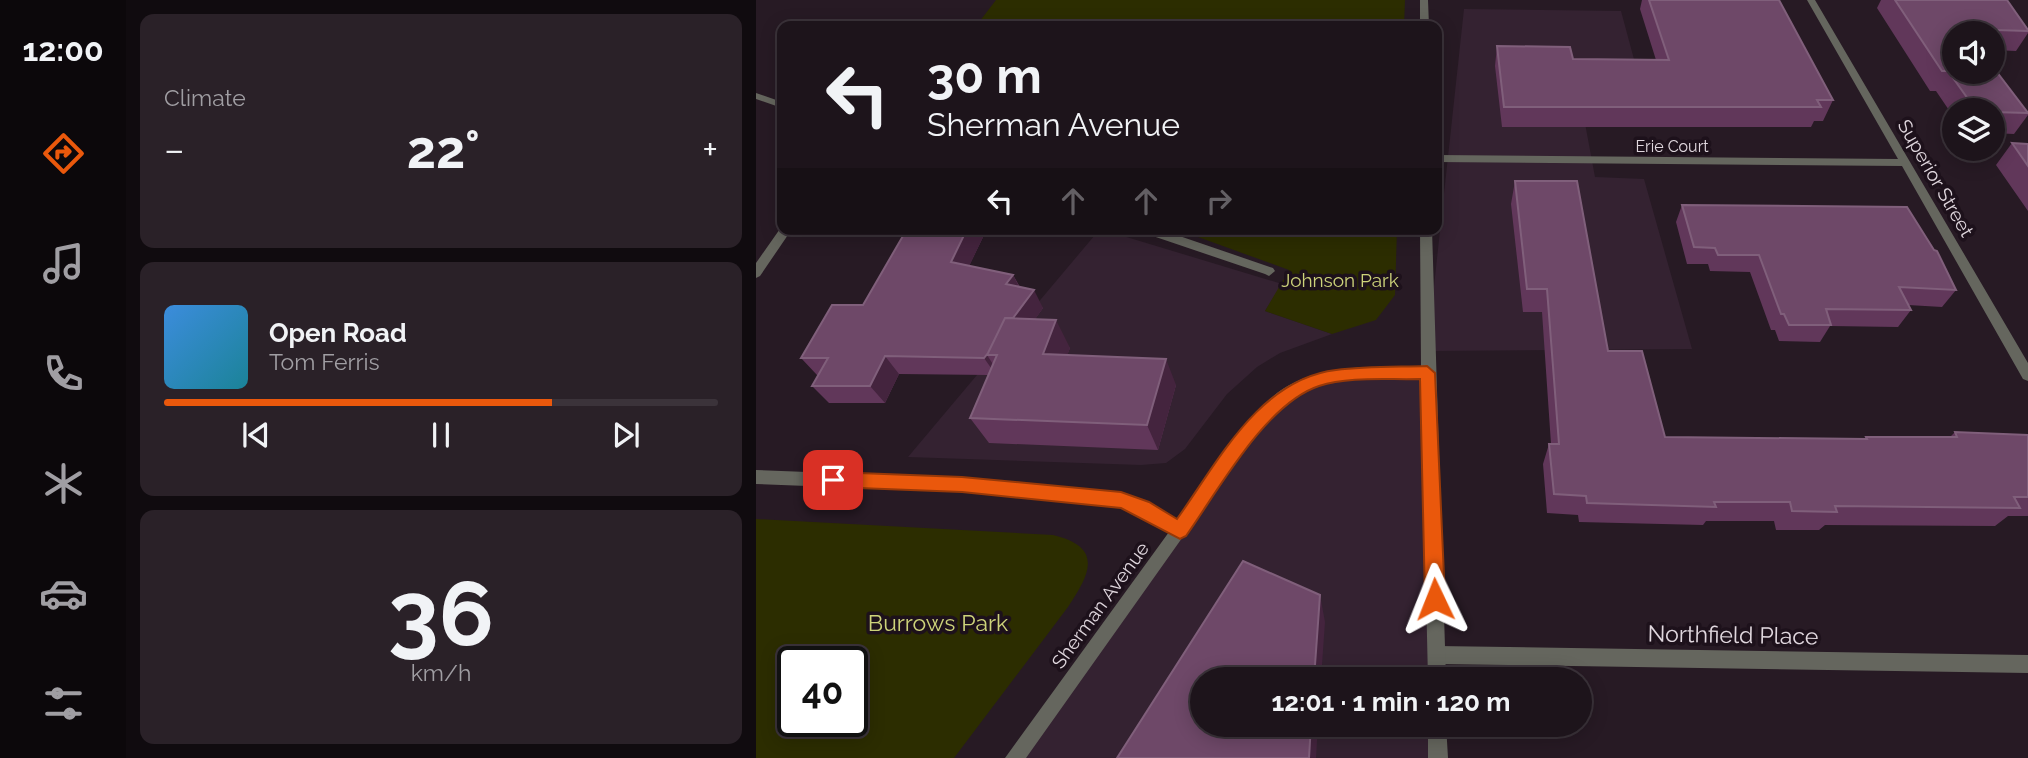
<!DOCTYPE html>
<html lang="en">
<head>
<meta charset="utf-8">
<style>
  :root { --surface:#1d141b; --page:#2a2128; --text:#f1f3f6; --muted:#a09ea3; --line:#3b333a; --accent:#ea580c }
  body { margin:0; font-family:Raleway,sans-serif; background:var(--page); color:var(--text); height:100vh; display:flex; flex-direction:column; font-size:26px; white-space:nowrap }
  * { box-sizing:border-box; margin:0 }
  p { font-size:23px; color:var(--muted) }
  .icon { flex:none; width:38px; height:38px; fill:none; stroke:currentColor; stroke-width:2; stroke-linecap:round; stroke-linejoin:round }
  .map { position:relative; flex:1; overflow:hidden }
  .sheet { display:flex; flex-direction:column; gap:14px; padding:14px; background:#100b0f; width:630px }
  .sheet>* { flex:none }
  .top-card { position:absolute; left:21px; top:21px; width:665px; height:214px; border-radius:14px; box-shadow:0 4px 18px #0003,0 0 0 2px var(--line); background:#1d141b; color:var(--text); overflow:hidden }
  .fabs { position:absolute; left:1186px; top:21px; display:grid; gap:14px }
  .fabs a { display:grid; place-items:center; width:63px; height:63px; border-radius:50%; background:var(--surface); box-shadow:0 4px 18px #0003,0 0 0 2px var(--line); font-size:35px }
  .speed { position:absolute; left:21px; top:646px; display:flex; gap:14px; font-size:35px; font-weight:700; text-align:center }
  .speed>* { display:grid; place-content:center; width:91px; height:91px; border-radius:50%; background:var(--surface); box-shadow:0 4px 18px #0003,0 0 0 2px var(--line); line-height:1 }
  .speed .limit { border:4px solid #111; border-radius:10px; background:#fff; color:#111 }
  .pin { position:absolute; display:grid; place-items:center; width:60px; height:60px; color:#fff; margin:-30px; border-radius:14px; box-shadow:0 4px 10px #0006 }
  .me { position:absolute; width:77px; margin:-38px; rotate:358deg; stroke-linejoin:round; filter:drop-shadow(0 0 5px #0008) }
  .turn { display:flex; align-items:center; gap:24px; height:147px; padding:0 35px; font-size:32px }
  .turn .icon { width:91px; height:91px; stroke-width:2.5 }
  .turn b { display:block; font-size:49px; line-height:60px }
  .lanes { display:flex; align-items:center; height:66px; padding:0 35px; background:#0003; justify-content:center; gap:35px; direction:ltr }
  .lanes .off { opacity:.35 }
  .big { font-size:52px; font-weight:700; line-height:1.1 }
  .sheet .card { flex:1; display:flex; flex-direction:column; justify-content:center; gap:10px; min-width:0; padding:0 24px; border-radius:14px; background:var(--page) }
  .sheet .dial { align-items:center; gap:0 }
  .dial b { font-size:91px; line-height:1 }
  .song { display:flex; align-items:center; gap:21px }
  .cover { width:84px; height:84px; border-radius:10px; background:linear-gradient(135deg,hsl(210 70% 55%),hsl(190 70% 35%)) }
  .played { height:7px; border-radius:4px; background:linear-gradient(90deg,var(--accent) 70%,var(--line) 70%) }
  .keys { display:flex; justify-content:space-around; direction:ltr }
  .heat { display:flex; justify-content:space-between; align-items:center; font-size:38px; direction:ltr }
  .trip { position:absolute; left:434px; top:667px; width:402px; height:70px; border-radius:35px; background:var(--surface); box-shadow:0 4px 18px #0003,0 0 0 2px var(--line); font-weight:700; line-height:70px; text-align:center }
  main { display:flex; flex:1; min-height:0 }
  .menu { display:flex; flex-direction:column; width:126px; justify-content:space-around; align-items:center; background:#0c080b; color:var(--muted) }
  .menu .icon { width:49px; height:49px }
  .menu .selected { color:var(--accent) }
  .menu b { font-size:32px; color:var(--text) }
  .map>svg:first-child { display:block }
  .built { fill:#342231 }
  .green { fill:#2c2d00; fill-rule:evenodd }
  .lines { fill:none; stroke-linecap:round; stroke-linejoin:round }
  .minor { fill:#65665e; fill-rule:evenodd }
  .tertiary { fill:#65665e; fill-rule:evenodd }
  .wall { fill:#61375a }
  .shaded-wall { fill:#44243e }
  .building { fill:#6e4868; stroke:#805f7b; stroke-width:2 }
  .route { fill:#ea580c; stroke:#983908; stroke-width:2 }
  .labels { text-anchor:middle; stroke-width:7; stroke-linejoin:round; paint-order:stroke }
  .far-street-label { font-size:16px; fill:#e0d7de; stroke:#1d111b }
  .street-label { font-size:19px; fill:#e0d7de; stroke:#1d111b }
  .park-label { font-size:19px; fill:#cdd37a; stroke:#1d111b }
  .near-park-label { font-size:23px; fill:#cdd37a; stroke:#1d111b }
  .near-street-label { font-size:23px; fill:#e0d7de; stroke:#1d111b }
</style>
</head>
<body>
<main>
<nav class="menu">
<b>12:00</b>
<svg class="icon selected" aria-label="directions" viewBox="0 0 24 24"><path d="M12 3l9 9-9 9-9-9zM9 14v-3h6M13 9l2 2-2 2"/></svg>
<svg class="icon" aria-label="music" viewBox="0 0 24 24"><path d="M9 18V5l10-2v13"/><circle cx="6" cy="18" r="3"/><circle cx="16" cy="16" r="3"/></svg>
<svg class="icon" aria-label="phone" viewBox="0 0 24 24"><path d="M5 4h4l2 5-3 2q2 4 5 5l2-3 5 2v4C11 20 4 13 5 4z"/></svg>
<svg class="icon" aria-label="climate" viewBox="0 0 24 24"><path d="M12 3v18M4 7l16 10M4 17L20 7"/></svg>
<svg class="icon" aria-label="car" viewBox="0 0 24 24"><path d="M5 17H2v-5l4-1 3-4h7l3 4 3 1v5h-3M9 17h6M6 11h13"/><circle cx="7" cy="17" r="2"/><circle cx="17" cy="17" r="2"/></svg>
<svg class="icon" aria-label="filters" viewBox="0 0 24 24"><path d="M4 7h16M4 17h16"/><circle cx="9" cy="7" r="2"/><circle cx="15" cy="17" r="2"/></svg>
</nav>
<section class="sheet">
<div class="card"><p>Climate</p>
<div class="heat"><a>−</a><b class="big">22°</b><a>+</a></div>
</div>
<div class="card">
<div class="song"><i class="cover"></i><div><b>Open Road</b><p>Tom Ferris</p></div></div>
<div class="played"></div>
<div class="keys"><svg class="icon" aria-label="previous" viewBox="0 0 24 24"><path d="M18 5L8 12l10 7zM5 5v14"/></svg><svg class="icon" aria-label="pause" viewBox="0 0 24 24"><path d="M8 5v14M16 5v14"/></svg><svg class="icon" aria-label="next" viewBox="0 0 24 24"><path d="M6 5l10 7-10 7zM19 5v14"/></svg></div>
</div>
<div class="card dial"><b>36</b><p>km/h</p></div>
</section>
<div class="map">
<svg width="1272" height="758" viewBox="0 0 1272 758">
  <rect width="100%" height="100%" fill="#271a24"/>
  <!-- built -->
  <path class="built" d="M708,9L865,11L879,63L818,64L839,177L888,179L936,349L671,351Z
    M344,229L526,284L509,311L576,334L524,353L501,367L471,394L429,449L410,463L385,465L152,457Z
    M672,373L681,679H446V724L681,725L682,758H259L524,398L558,381Z"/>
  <!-- green -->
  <path class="green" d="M240,0H649L648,26H220Z
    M420,229H641L639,295L620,320L576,334L509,311L533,270Z
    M0,519L297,535C347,547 335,573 312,607L198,758H0ZM37,662H96V721H37Z"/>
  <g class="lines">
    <!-- minor -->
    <path class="minor" d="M1051,0H1059L1272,363V381L1267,379L1146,166L681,162V155L1142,159Z
      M0,93L26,102V108L0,99Z
      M26,226V229H36L4,276L0,278V263Z
      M383,229H403L517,268L519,271L513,276L509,274L385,232Z
      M0,470L206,478L365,493L392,503L430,525L432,530L430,535L424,537L380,513L365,507L206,492L0,484Z
      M681,646L1272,655V673L681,664L675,661L672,655L675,649Z"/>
    <!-- tertiary -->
    <path class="tertiary" d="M664,0H672L673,26H664Z
      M664,229H676L690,679H672L665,378C620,378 568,373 530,402C517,412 508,426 497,438L270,758H249L487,430C498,417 508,403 521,393C562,363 616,367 665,367Z
      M672,724H690L692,758H672Z"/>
  </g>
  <!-- wall -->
  <path class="wall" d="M886,0H1023L1077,100L1067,121H1058L1055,127H746L739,66L741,46L817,59L900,60L884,9Z
    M1125,0H1251L1272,30V33L1260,51L1237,50V33H1199L1272,112V115L1258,134L1237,133V110H1199V119L1180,91H1174L1121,8Z
    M1256,143L1272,144V211L1240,165Z
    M759,181L852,351L909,437L1108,439L1110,437H1194L1199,432L1272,435V516H1252L1239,526L1069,525L1063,530H1020L1018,521H950L947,525L823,522L822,515L791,513L787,464L793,444H795L786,312H767L755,204Z
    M926,205L1200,290L1186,307L1152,305L1155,310L1142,327L1074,326L1064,342L1023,341L1019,330H1015L994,272L954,271L952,264H931L920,222Z
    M151,229H227L229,233L213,266L257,275L264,287L287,308L279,319L314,348L311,355L420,385L402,450L233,443L214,418L232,375L143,374L129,403H73L56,386L63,375H61L45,358L107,305Z"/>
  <!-- shaded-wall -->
  <path class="shaded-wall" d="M211,229H227L229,233L206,281L195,262Z
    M257,275L267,294L250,284Z
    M278,290L287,308L247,365L241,355H231L242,372L240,375L228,358Z
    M300,320L314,348L302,380L287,354Z
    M129,356L143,374L129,403L114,386Z
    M410,359L420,385L402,450L391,425Z
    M564,595L569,622L565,679H558Z
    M555,724H562L560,758H553Z"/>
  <!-- building -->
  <path class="building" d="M893,0H1023L1077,100H1061L1065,107H748L741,46L814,47L817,59L913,60Z
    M1139,0H1251L1272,30V31L1207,29L1211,33H1199V72H1237V67L1272,113L1237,112V110H1220L1192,71H1186Z
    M1256,143L1272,144V166Z
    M759,181H821L852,351H886L909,437L1111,439L1110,437H1201L1199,432L1272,435V497H1258L1264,508L1079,506L1081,512L1036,511L1034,502H958L960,507L831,503L830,496L798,494L793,444H803L791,289H771Z
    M926,205L1151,207L1178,250L1181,251L1200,290L1143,287L1155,310L1070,309L1075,325H1033L1028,314H1025L1003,255H962L959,248L938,247Z
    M151,229H211L195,262L257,275L250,284L278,290L257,318H249L232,353L228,358L129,356L114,386H56L72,358H45L76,305H107Z
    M249,318L300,320L287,354L410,359L391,425L214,418L241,355H231Z
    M487,561L564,595L558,679H446V724H555L553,758H361Z"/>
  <!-- route -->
  <path class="route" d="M671,366L679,373L689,599L686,606L679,609L672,606L669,599L664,379C632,380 593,376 563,386C509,404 462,491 430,536L424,539L365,508L206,492L77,487L71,485L68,480L71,474L77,472L206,477L365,492L393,502L421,519C462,462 503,379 580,370C610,366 641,367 671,366Z"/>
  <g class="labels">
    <!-- far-street labels -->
    <g class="far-street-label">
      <text x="916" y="152">Erie Court</text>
    </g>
    <!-- street labels -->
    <g class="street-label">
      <text transform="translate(1180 178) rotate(60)" y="7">Superior Street</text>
      <text transform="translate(344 605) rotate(-54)" y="7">Sherman Avenue</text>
    </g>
    <!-- park labels -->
    <g class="park-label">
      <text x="584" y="287">Johnson Park</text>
    </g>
    <!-- near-park labels -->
    <g class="near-park-label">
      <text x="182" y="631">Burrows Park</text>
    </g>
    <!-- near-street labels -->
    <g class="near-street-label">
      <text transform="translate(977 635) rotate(1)" y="8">Northfield Place</text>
    </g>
  </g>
</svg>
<div class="fabs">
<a><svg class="icon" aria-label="sound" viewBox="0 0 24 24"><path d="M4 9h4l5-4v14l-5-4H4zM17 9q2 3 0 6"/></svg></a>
<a><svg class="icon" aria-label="layers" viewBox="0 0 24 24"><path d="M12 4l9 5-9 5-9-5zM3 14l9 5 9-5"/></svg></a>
</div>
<div class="speed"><div class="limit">40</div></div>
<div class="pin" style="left:77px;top:480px;background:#d93025"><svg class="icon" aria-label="arrive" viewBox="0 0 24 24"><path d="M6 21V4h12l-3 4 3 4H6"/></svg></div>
<svg class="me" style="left:679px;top:599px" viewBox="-20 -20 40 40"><path d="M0-17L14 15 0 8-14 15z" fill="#ea580c" stroke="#fff" stroke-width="4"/></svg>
<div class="trip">12:01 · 1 min · 120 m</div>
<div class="top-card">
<div class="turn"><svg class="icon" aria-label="left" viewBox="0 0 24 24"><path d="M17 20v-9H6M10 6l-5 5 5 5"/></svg><div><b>30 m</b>Sherman Avenue</div></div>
<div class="lanes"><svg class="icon" aria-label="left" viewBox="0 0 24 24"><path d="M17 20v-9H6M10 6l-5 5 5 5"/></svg><svg class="icon off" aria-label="ahead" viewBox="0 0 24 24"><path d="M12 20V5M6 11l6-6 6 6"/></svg><svg class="icon off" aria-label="ahead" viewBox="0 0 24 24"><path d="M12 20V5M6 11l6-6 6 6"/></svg><svg class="icon off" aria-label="right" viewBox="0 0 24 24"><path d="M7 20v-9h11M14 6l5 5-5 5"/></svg></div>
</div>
</div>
</main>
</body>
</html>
